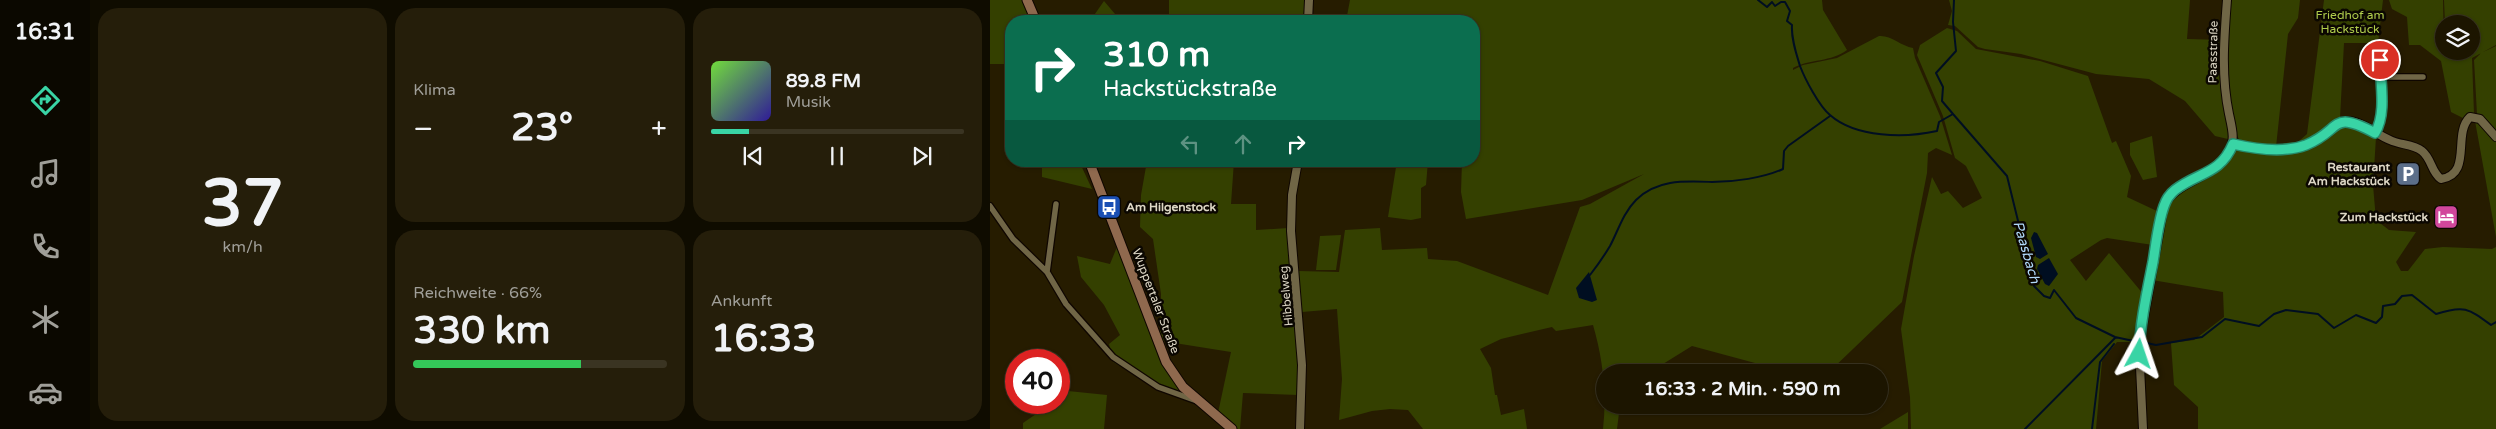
<!DOCTYPE html>
<html lang="de">
<head>
<meta charset="utf-8">
<style>
  :root { --surface:#1c1500; --page:#251e0a; --text:#f1f3f6; --muted:#a09f99; --line:#3a3422; --accent:#39d4a5 }
  body { margin:0; font-family:"Varela Round",sans-serif; background:var(--page); color:var(--text); height:100vh; display:flex; flex-direction:column; font-size:19px; white-space:nowrap }
  * { box-sizing:border-box; margin:0 }
  p { font-size:16px; color:var(--muted) }
  .icon { flex:none; width:28px; height:28px; fill:none; stroke:currentColor; stroke-width:2; stroke-linecap:round; stroke-linejoin:round }
  .map { position:relative; flex:1; overflow:hidden }
  .details { display:flex; flex-direction:column; gap:8px; padding:8px; background:#0f0c00; width:900px }
  .details>* { flex:none }
  .guide { position:absolute; left:15px; top:15px; width:475px; height:152px; border-radius:20px; box-shadow:0 1px 4px #0004,0 0 0 1px var(--line); background:#0b6e4f; color:#fff; overflow:hidden }
  .buttons { position:absolute; left:1445px; top:15px; display:grid; gap:10px }
  .buttons a { display:grid; place-items:center; width:45px; height:45px; border-radius:50%; background:var(--surface); box-shadow:0 1px 4px #0004,0 0 0 1px var(--line); font-size:25px }
  .speed { position:absolute; left:15px; top:349px; display:flex; gap:10px; font-size:25px; font-weight:700; text-align:center }
  .speed>* { display:grid; place-content:center; width:65px; height:65px; border-radius:50%; background:var(--surface); box-shadow:0 1px 4px #0004,0 0 0 1px var(--line); line-height:1 }
  .speed .limit { border:8px solid #d22; background:#fff; color:#111 }
  .pin { position:absolute; display:grid; place-items:center; width:42px; height:42px; color:#fff; margin:-21px; border:2px solid #fff; border-radius:50%; box-shadow:0 1px 5px #0007 }
  .me { position:absolute; width:55px; margin:-28px; rotate:5deg; stroke-linejoin:round; filter:drop-shadow(0 0 4px #0008) }
  .turn { display:flex; align-items:center; gap:18px; height:105px; padding:0 15px; font-size:22px }
  .turn .icon { width:65px; height:65px; stroke-width:2.5 }
  .turn b { display:block; font-size:35px; line-height:42px }
  .lanes { display:flex; align-items:center; height:48px; padding:0 15px; background:#0003; justify-content:center; gap:25px; direction:ltr }
  .lanes .off { opacity:.35 }
  .big { font-size:38px; font-weight:700; line-height:1.1 }
  .details .tile { flex:1; display:flex; flex-direction:column; justify-content:center; gap:8px; min-width:0; padding:0 18px; border-radius:20px; background:var(--page) }
  .details .dial { align-items:center; gap:0 }
  .dial b { font-size:65px; line-height:1 }
  .song { display:flex; align-items:center; gap:15px }
  .cover { width:60px; height:60px; border-radius:8px; background:linear-gradient(135deg,hsl(100 70% 55%),hsl(250 70% 35%)) }
  .played { height:5px; border-radius:2px; background:linear-gradient(90deg,var(--accent) 15%,var(--line) 15%) }
  .keys { display:flex; justify-content:space-around; direction:ltr }
  .heat { display:flex; justify-content:space-between; align-items:center; font-size:28px; direction:ltr }
  .charge { height:8px; border-radius:4px; background:linear-gradient(90deg,#34c759 66%,var(--line) 0) }
  .details .tiles { flex:1; display:grid; gap:8px; grid-template-columns:repeat(3,1fr) }
  .tile:first-child { grid-row:span 2 }
  .trip { position:absolute; left:606px; top:364px; width:292px; height:50px; border-radius:25px; background:var(--surface); box-shadow:0 1px 4px #0004,0 0 0 1px var(--line); font-weight:700; line-height:50px; text-align:center }
  main { display:flex; flex:1; min-height:0 }
  .tabs { display:flex; flex-direction:column; width:90px; justify-content:space-around; align-items:center; background:#0b0800; color:var(--muted) }
  .tabs .icon { width:35px; height:35px }
  .tabs .on { color:var(--accent) }
  .tabs b { font-size:22px; color:var(--text) }
  .map>svg:first-child { display:block }
  .green { fill:#344000 }
  .water { fill:#000e21 }
  .lines { fill:none; stroke-linecap:round; stroke-linejoin:round }
  .stream { stroke:#000e21; stroke-width:2 }
  .minor-casing { stroke:#0f0600; stroke-width:8 }
  .tertiary-casing { stroke:#0f0600; stroke-width:10 }
  .secondary-casing { stroke:#0f0600; stroke-width:11 }
  .minor { stroke:#706646; stroke-width:5.5 }
  .tertiary { stroke:#706646; stroke-width:8 }
  .secondary { stroke:#8f694e; stroke-width:9 }
  .route-casing { stroke:#258a6b; stroke-width:12 }
  .route { stroke:#39d4a5; stroke-width:9 }
  .labels { text-anchor:middle; stroke-width:5; stroke-linejoin:round; paint-order:stroke }
  .park-label { font-size:12px; fill:#b0cd4c; stroke:#0b0701 }
  .street-label { font-size:12px; fill:#ddd7c5; stroke:#0b0701 }
  .poi-label { font-size:12px; font-weight:bold; fill:#ddd7c5; stroke:#0b0701; text-anchor:end }
  .water-label { font-size:14px; font-style:italic; fill:#b0d8f9; stroke:#0b0701 }
</style>
</head>
<body>
<main>
<nav class="tabs">
<b>16:31</b>
<svg class="icon on" aria-label="directions" viewBox="0 0 24 24"><path d="M12 3l9 9-9 9-9-9zM9 14v-3h6M13 9l2 2-2 2"/></svg>
<svg class="icon" aria-label="music" viewBox="0 0 24 24"><path d="M9 18V5l10-2v13"/><circle cx="6" cy="18" r="3"/><circle cx="16" cy="16" r="3"/></svg>
<svg class="icon" aria-label="phone" viewBox="0 0 24 24"><path d="M5 4h4l2 5-3 2q2 4 5 5l2-3 5 2v4C11 20 4 13 5 4z"/></svg>
<svg class="icon" aria-label="climate" viewBox="0 0 24 24"><path d="M12 3v18M4 7l16 10M4 17L20 7"/></svg>
<svg class="icon" aria-label="car" viewBox="0 0 24 24"><path d="M5 17H2v-5l4-1 3-4h7l3 4 3 1v5h-3M9 17h6M6 11h13"/><circle cx="7" cy="17" r="2"/><circle cx="17" cy="17" r="2"/></svg>
</nav>
<section class="details">
<div class="tiles">
<div class="tile dial"><b>37</b><p>km/h</p></div>
<div class="tile"><p>Klima</p>
<div class="heat"><a>−</a><b class="big">23°</b><a>+</a></div>
</div>
<div class="tile">
<div class="song"><i class="cover"></i><div><b>89.8 FM</b><p>Musik</p></div></div>
<div class="played"></div>
<div class="keys"><svg class="icon" aria-label="previous" viewBox="0 0 24 24"><path d="M18 5L8 12l10 7zM5 5v14"/></svg><svg class="icon" aria-label="pause" viewBox="0 0 24 24"><path d="M8 5v14M16 5v14"/></svg><svg class="icon" aria-label="next" viewBox="0 0 24 24"><path d="M6 5l10 7-10 7zM19 5v14"/></svg></div>
</div>
<div class="tile"><p>Reichweite · 66%</p><b class="big">330 km</b><div class="charge"></div></div>
<div class="tile"><p>Ankunft</p><b class="big">16:33</b></div>
</div>
</section>
<div class="map">
<svg width="1506" height="429" viewBox="0 0 1506 429">
  <rect width="100%" height="100%" fill="#261c00"/>
  <!-- green -->
  <path class="green" d="M0,0H32L41,21H21V64H0Z
    M179,0H317L315,21H179Z
    M360,0H832L833,10L857,50C842,62 819,59 803,68V70L813,65L847,58L889,36C901,35 911,46 923,48L925,58L950,116L962,155L946,148L938,153L937,173L912,302L839,372H798L702,346L660,372H615V405H630L627,429H613C617,394 613,359 603,325L566,331L562,327L511,339L490,349L501,368L505,395H507L511,415L534,409L537,429H433L418,410L400,409L382,411L349,420L352,379L347,309L312,312L308,271L349,272L355,230L390,228L392,250L437,248L438,259L467,261L558,295L590,207L600,204L654,174L592,200L476,219L471,192L472,161H484V21H356Z
    M959,0H1200L1197,39L1231,40L1230,83L1240,135L1238,139L1225,136L1195,101L1159,79L1106,74L1031,54L995,49L988,47L965,26L958,25L962,11Z
    M1240,0H1310L1308,18L1298,34L1286,147L1251,142L1245,133L1235,67Z
    M1334,0H1393L1388,43H1354L1350,118L1319,141L1291,146L1294,143L1308,142L1317,134Z
    M1399,0H1453L1454,51H1481V24H1455L1454,0H1506V45L1482,58L1484,114L1473,118L1461,112L1451,61L1430,45H1419L1417,17L1402,9Z
    M114,1L131,21H100Z
    M957,28L967,31L986,49L1050,61L1098,76L1122,143L1126,141L1141,176L1137,197L1169,212L1163,245L1117,238L1111,240L1080,260L1096,281L1119,253L1154,295L1147,342H1127L1112,361L1106,429H921L920,397L911,329L924,256L942,177L951,194L958,191L973,208L992,198L976,166L965,158L953,116L927,55L930,45Z
    M1506,46V132L1487,114L1484,60L1491,53Z
    M1485,121L1497,128L1506,142V237Z
    M1362,124L1386,137L1383,185L1386,220L1399,230L1426,232L1406,262L1411,271H1418L1435,249L1453,247L1502,249L1506,247V429H1208V407L1184,385L1181,343L1204,340L1234,317L1233,292L1162,280L1176,206L1180,198L1232,167L1248,148C1265,150 1298,156 1314,148C1331,140 1342,126 1362,124Z
    M1162,136L1167,177L1153,180L1140,155V143Z
    M52,161H89L102,189L52,177Z
    M157,161H244L241,204H266V230L298,228L309,367V395L253,393L250,429H247L228,413L241,352L172,341L170,333L171,294L163,239L150,227L151,195Z
    M407,161H438L436,185L431,188V218L421,220L398,217Z
    M351,235L346,270H326L330,236Z
    M127,247L169,358L191,393L146,376L123,362L119,344L130,335L114,305L91,277L87,256L120,264Z
    M78,391L117,395L114,429H33V423L62,403L69,402V398Z
    M918,412V429H890Z"/>
  <!-- water -->
  <path class="water" d="M1044,232L1047,233L1058,254L1050,259L1046,257L1041,238Z
    M1059,258L1068,274L1059,286L1055,284L1047,269L1048,265Z
    M599,272L607,300L602,302L589,298L586,288Z"/>
  <g class="lines">
    <!-- stream -->
    <path class="stream" d="M768,0L777,7L782,2L785,6L791,2H795L800,11L797,21L802,25C801,38 806,53 810,66C815,79 829,106 840,115C866,138 915,138 947,131L949,122L963,114L1017,176L1044,286L1054,296L1060,298L1064,290L1086,318L1125,337L1148,342
      M963,114L952,101L953,87L946,73L966,51L963,22L964,0
      M600,275C607,266 614,256 620,246C628,231 633,213 646,200C667,179 695,181 722,182C744,182 773,178 793,169L794,151L798,146L840,116
      M1152,342L1166,345L1212,337L1235,319L1269,326L1284,314L1296,310L1328,314L1344,328L1366,315L1386,323L1392,317L1393,306L1405,304L1412,296L1422,295L1446,314C1474,305 1478,308 1501,325L1506,322
      M1035,429L1125,338
      M1102,429L1110,362L1124,344"/>
    <defs>
      <path id="minor" d="M1390,77H1433
        M1385,133C1397,113 1390,67 1389,43
        M0,206L23,239L57,272L76,304L123,357L168,387L207,401
        M57,272L66,204"/>
      <path id="tertiary" d="M318,21L319,0
        M1243,143C1269,151 1305,154 1329,138C1338,132 1346,121 1358,121C1372,121 1387,135 1400,140C1410,145 1423,144 1432,151C1442,159 1441,172 1451,179C1483,174 1462,134 1480,117L1490,119L1506,137
        M308,161L302,195L301,231L312,365L310,429
        M1153,429L1149,346L1174,205C1189,179 1223,179 1238,154C1246,141 1242,128 1239,114C1231,75 1234,39 1237,0"/>
      <path id="secondary" d="M37,0L46,21
        M99,161L176,362L193,387L242,429"/>
    </defs>
    <!-- minor casing -->
    <use href="#minor" class="minor-casing"/>
    <!-- tertiary casing -->
    <use href="#tertiary" class="tertiary-casing"/>
    <!-- secondary casing -->
    <use href="#secondary" class="secondary-casing"/>
    <!-- minor -->
    <use href="#minor" class="minor"/>
    <!-- tertiary -->
    <use href="#tertiary" class="tertiary"/>
    <!-- secondary -->
    <use href="#secondary" class="secondary"/>
  </g>
  <g class="lines">
    <defs>
      <path id="route" d="M1149,354C1150,323 1157,292 1163,262C1166,244 1168,223 1174,206C1176,200 1180,194 1185,190C1208,172 1230,175 1243,144C1265,149 1295,153 1316,145C1353,130 1339,109 1385,133C1397,113 1390,82 1390,60"/>
    </defs>
    <!-- route casing -->
    <use href="#route" class="route-casing"/>
    <!-- route -->
    <use href="#route" class="route"/>
  </g>
  <!-- icons -->
  <defs>
    <symbol id="parking-square" viewBox="-11 -11 22 22"><rect x="-9" y="-9" width="18" height="18" rx="4" fill="#5c6f8a" stroke="#0b0701"/><path d="M-3.5-5.5H1a3.5 3.5 0 0 1 0 7H-1V5.5H-3.5ZM-1-3.4V-.6H.8a1.4 1.4 0 0 0 0-2.8Z" fill="#fff"/></symbol>
    <symbol id="bus-square" viewBox="-11 -11 22 22"><rect x="-9" y="-9" width="18" height="18" rx="4" fill="#1a4fb4" stroke="#0b0701"/><path d="M-5-6H5V4H4V6H2V4H-2V6H-4V4H-5ZM-3.5-4V0h7V-4ZM-3.5 1.2v1.5H-2V1.2ZM2 1.2v1.5H3.5V1.2Z" fill="#fff"/></symbol>
    <symbol id="hotel-square" viewBox="-11 -11 22 22"><rect x="-9" y="-9" width="18" height="18" rx="4" fill="#d1479c" stroke="#0b0701"/><path d="M-6-4.5h1.5V1H6V5H4.5V3h-9V5H-6ZM-4 0a1.8 1.8 0 1 1 3.6 0ZM.5 0V-2.5h3Q6-2.5 6 0Z" fill="#fff"/></symbol>
  </defs>
  <g fill-rule="evenodd">
    <use href="#parking-square" x="1404" y="160" width="28" height="28"/>
    <use href="#bus-square" x="105" y="193" width="28" height="28"/>
    <use href="#hotel-square" x="1442" y="203" width="28" height="28"/>
  </g>
  <g class="labels">
    <!-- park labels -->
    <g class="park-label">
      <text x="1360" y="19">Friedhof am<tspan x="1360" dy="14">Hackstück</tspan></text>
    </g>
    <!-- street labels -->
    <g class="street-label">
      <text transform="translate(1223 52) rotate(-89)" y="4">Paasstraße</text>
      <text transform="translate(296 296) rotate(-95)" y="4">Hibbelweg</text>
      <text transform="translate(166 301) rotate(69)" y="4">Wuppertaler Straße</text>
    </g>
    <!-- poi labels -->
    <g class="poi-label">
      <text x="1400" y="171">Restaurant<tspan x="1400" dy="14">Am Hackstück</tspan></text>
      <text x="136" y="211" text-anchor="start">Am Hilgenstock</text>
      <text x="1438" y="221">Zum Hackstück</text>
    </g>
    <!-- water labels -->
    <g class="water-label">
      <text transform="translate(1037 252) rotate(74)" y="5">Paasbach</text>
    </g>
  </g>
</svg>
<div class="buttons">
<a><svg class="icon" aria-label="layers" viewBox="0 0 24 24"><path d="M12 4l9 5-9 5-9-5zM3 14l9 5 9-5"/></svg></a>
</div>
<div class="speed"><div class="limit">40</div></div>
<div class="pin" style="left:1390px;top:60px;background:#d93025"><svg class="icon" aria-label="arrive" viewBox="0 0 24 24"><path d="M6 21V4h12l-3 4 3 4H6"/></svg></div>
<svg class="me" style="left:1149px;top:354px" viewBox="-20 -20 40 40"><path d="M0-17L14 15 0 8-14 15z" fill="#39d4a5" stroke="#fff" stroke-width="4"/></svg>
<div class="trip">16:33 · 2 Min. · 590 m</div>
<div class="guide">
<div class="turn"><svg class="icon" aria-label="right" viewBox="0 0 24 24"><path d="M7 20v-9h11M14 6l5 5-5 5"/></svg><div><b>310 m</b>Hackstückstraße</div></div>
<div class="lanes"><svg class="icon off" aria-label="left" viewBox="0 0 24 24"><path d="M17 20v-9H6M10 6l-5 5 5 5"/></svg><svg class="icon off" aria-label="ahead" viewBox="0 0 24 24"><path d="M12 20V5M6 11l6-6 6 6"/></svg><svg class="icon" aria-label="right" viewBox="0 0 24 24"><path d="M7 20v-9h11M14 6l5 5-5 5"/></svg></div>
</div>
</div>
</main>
</body>
</html>
